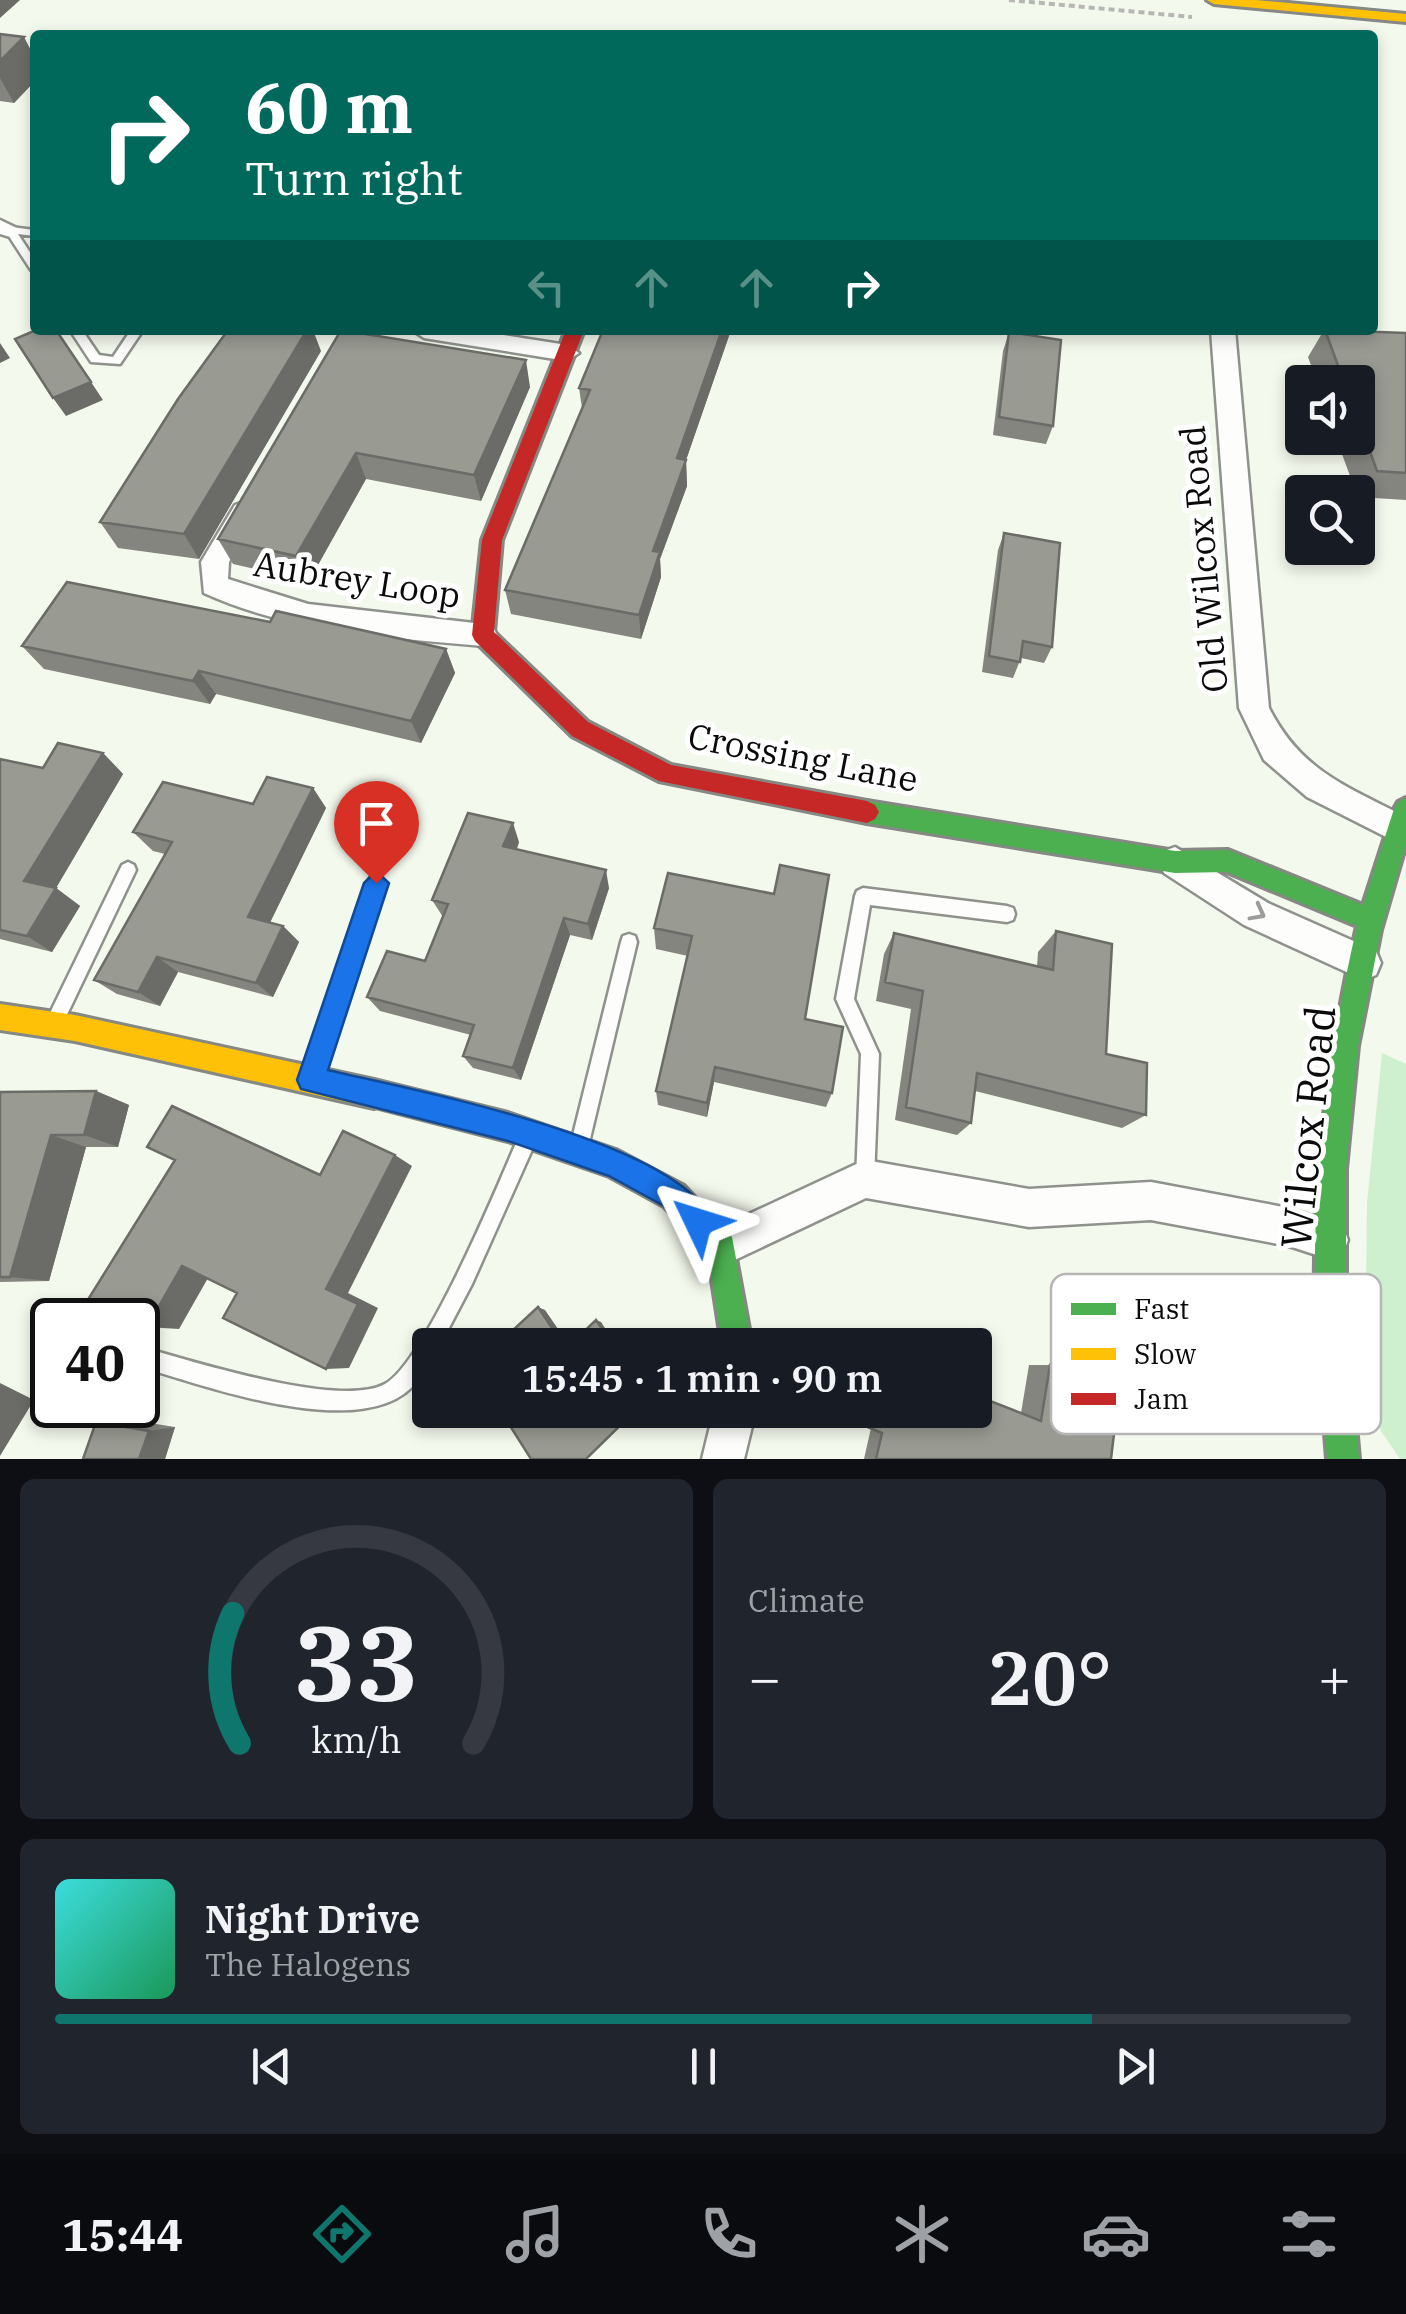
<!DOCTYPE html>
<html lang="en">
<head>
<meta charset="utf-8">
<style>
  :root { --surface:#171b24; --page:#20242c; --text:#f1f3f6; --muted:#9ea1a6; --line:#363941; --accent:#0f766e }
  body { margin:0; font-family:"IBM Plex Serif",serif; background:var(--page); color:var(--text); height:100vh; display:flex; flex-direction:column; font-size:38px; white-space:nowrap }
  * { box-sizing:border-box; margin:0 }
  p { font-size:32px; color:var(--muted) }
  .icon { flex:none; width:55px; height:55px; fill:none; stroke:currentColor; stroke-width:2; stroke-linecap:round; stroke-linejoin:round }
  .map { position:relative; height:1459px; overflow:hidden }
  .panel { display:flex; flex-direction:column; gap:20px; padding:20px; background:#0d0f14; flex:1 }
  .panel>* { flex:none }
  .guide { position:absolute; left:30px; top:30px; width:1348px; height:305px; border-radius:10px; box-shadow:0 5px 15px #0003; background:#00695c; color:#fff; overflow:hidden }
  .controls { position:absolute; left:1285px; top:365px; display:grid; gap:20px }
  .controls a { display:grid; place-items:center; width:90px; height:90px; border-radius:10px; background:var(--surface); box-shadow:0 5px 15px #0003; font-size:50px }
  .speed { position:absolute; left:30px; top:1298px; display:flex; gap:20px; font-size:50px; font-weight:700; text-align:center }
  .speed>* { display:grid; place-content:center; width:130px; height:130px; border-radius:50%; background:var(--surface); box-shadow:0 5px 15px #0003; line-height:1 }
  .speed .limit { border:5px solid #111; border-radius:15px; background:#fff; color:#111 }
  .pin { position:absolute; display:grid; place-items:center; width:85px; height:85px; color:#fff; margin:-102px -42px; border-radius:50% 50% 50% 0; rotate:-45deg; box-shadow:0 0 10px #0007 }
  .pin .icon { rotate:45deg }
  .me { position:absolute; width:110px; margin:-55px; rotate:311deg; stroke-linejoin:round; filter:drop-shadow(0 0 8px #0008) }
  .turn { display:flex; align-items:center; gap:35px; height:210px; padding:0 50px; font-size:45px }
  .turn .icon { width:130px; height:130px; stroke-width:2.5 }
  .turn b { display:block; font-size:70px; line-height:85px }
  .lanes { display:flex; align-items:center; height:95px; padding:0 50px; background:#0003; justify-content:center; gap:50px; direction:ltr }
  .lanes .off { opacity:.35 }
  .big { font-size:75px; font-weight:600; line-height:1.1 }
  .panel .widget { flex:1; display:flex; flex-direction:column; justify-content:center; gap:15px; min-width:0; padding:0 35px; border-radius:15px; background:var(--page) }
  .panel .dial { align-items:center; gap:0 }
  .dial svg { height:260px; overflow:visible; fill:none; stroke:var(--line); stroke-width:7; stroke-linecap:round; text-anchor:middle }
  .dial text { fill:var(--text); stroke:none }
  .song { display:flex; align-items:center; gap:30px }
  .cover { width:120px; height:120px; border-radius:15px; background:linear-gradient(135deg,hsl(180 70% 55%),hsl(150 70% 35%)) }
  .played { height:10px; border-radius:5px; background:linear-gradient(90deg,var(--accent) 80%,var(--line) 80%) }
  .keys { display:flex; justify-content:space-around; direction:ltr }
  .heat { display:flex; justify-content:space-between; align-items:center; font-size:55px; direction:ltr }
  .panel .tiles { flex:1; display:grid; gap:20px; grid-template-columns:1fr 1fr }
  .widget:last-child { grid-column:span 2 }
  .trip { position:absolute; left:412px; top:1328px; width:580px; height:100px; border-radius:10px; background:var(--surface); box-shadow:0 5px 15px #0003; font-weight:600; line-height:100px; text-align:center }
  .tab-bar { display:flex; height:160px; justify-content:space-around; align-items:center; background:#090b0e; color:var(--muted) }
  .tab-bar .icon { width:70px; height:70px }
  .tab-bar .selected { color:var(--accent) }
  .tab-bar b { font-size:45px; color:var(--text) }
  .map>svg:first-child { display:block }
  .green { fill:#cff0ce }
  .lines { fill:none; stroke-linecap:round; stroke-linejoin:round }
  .lane-casing { stroke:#8f928c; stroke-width:5 }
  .street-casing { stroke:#8f928c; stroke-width:5 }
  .fast-casing { stroke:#868883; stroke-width:6 }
  .slow-casing { stroke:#868883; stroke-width:6 }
  .jam-casing { stroke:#868883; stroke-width:6 }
  .path { stroke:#b6b7b5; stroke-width:4; stroke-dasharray:6 4; stroke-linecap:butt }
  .lane { fill:#fdfefc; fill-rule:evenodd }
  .street { fill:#fdfefc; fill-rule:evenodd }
  .fast { fill:#4caf50; fill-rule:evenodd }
  .slow { fill:#ffc107; fill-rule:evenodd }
  .jam { fill:#c62828; fill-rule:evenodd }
  .wall { fill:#84857e }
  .shaded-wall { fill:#6b6c67 }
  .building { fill:#999b93; stroke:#6b6c67; stroke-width:2.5 }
  .oneway { stroke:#9c9c9b }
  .route { fill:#1a73e8; stroke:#114b97; stroke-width:2.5 }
  .labels { text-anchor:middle; stroke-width:10; stroke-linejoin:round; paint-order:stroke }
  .street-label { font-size:35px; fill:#0a0a0a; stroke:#fff }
  .near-street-label { font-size:42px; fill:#0a0a0a; stroke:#fff }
  .key { fill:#fff; stroke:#b6b6b6; stroke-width:2.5 }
  .key-label { font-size:28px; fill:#0a0a0a }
</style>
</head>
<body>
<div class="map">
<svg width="1406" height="1459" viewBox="0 0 1406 1459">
  <rect width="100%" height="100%" fill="#f4f9ed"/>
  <!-- green -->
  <path class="green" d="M1382,1053L1406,1064V1459H1400L1381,1431L1365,1380L1367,1203Z"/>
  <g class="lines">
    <defs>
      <path id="lane" d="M10,227L35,230V236L18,234L35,260V271L31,270L5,230Z
        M70,330H82L99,355L113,357L131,330H143L120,364L91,362Z
        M128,862L134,865L136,870L63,1023L57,1026L51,1023L48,1017L51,1011L122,865Z
        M376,875L382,878L384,883L323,1071L320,1077L314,1080L308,1077L305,1071L368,883L370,878Z
        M863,888L1007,906L1013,908L1015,914L1013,920L1007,922L870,905L854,999L879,1054L874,1179L872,1186L865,1188L858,1186L856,1179L861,1054L836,999L855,896L857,891Z
        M629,934L635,936L637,942L589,1143L587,1150L580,1152L573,1150L571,1143L621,942L623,936Z
        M526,1134L533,1136L535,1143L472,1284L440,1345H430C430,1361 427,1367 418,1380C369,1447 203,1385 138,1366V1346C189,1360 339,1409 385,1384C425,1362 498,1185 519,1136Z"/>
      <path id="street" d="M0,220L21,230L10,237L0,234Z
        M412,330H472L567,345L579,353L567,361L424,338Z
        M1211,330H1235L1269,708C1301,771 1346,786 1406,817V840L1398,843L1307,797L1264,760L1239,708Z
        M244,502L257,512L229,562L228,579L308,604L483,624L493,627L497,635L493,643L483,646C388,637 292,633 204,593L201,562L235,505Z
        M1175,847L1268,903L1376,951L1381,963L1376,975L1364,980L1244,925L1164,873L1159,862L1164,851Z
        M865,1160L1029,1189L1151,1182L1289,1208L1343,1226L1348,1240L1343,1254L1329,1259L1289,1246L1151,1220L1029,1227L866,1198L722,1266L708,1261L703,1247L708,1233Z
        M714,1410H756L744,1459H702Z"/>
      <path id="fast" d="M1406,798V844L1381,930L1358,1046L1346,1169V1312L1359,1459H1327C1323,1403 1316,1347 1315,1291C1313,1167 1329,1047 1357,926L1227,872L1175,873L867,823L859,819L855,812L859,805L867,801L1175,851L1228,850L1363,905L1394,809L1398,802Z
        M374,1080L508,1113L616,1150L684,1186L732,1237L752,1345H722L708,1254L664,1206L609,1176L508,1141L364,1104L360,1094L364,1084Z"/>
      <path id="slow" d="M1207,0H1256L1406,14V22L1214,4Z
        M0,1004L75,1015L374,1080L384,1084L388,1094L384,1104L374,1108L75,1041L0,1030Z"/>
      <path id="jam" d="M566,330H584L502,540L494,632L588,722L671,765L867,801L875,805L879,812L875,819L867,823L659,781L572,736L475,641L472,635L482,540Z"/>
    </defs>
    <!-- lane casing -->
    <use href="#lane" class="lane-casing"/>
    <!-- street casing -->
    <use href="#street" class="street-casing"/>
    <!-- fast casing -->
    <use href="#fast" class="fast-casing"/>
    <!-- slow casing -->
    <use href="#slow" class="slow-casing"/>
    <!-- jam casing -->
    <use href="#jam" class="jam-casing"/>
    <!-- path -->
    <path class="path" d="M1009,0L1192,17"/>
    <!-- lane -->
    <use href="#lane" class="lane"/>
    <!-- street -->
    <use href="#street" class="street"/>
    <!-- fast -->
    <use href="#fast" class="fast"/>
    <!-- slow -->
    <use href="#slow" class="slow"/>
    <!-- jam -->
    <use href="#jam" class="jam"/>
  </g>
  <!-- wall -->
  <path class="wall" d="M0,34L35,58V81L14,103L0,101Z
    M341,330L530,387L481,501L366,479L309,581L233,564L218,539Z
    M603,330H731L686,460L687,486L660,559L661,577L641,639L511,614L505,590L582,408L579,388Z
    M1324,330L1406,333V500L1358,497V492H1356L1336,438H1358V382H1317L1308,357Z
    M1009,332L1053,426L1046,444L993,435L1003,351Z
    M321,351L199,559L118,548L100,522Z
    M1004,533L1052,647L1044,663L1021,658L1013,678L982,672L998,550Z
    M270,622L446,649L455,673L421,743L216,694L210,704L44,669L22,646Z
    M103,753L123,774L56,888L80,906L52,952L0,939V759L43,768Z
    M313,788L326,808L270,922L283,926L299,942L273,997L178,972L160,1006L117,994L94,980L165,854L153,851L133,832Z
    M519,842L517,849L609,888L592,940L570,935L521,1080L473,1068L463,1056L471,1035L380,1011L367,997L425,961L443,917L432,900Z
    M668,873L805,1019L832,1093L826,1107L714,1082L707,1117L658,1105L656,1091L688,956L656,949L654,928Z
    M1056,931L1106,1054L1146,1115L1122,1128L975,1091L971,1123L957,1135L895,1120L911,1009L876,1001L884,954L894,933L1037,967L1038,952Z
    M96,1091L129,1105L118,1147H86L49,1281L0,1282V1092Z
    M1029,1365H1050L1111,1459H864L871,1428L837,1414L838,1410H975L1021,1413Z
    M125,1419L175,1427L165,1459H83L96,1422Z"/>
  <!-- shaded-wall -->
  <path class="shaded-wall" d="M0,0H20L0,18Z
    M24,37L35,58V81L14,103L0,78V61Z
    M307,330H313L321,351L199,559L184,534Z
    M722,330H731L686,460L687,486L660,559L661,577L641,639L639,615L653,551L677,458Z
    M0,343L10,358L0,363Z
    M526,360L530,387L481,501L474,475Z
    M91,382L103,400L66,416L53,398Z
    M356,453L366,479L309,581L296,556Z
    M446,649L455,673L421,743L411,721Z
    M199,671L216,694L210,704L193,681Z
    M103,753L123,774L56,888L80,906L52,952L27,936L24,881Z
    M313,788L326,808L265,933L248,917Z
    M513,823L519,842L511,864L503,846Z
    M606,870L609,888L592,940L588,924Z
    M564,918L570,935L521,1080L513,1068Z
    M283,926L299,942L273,997L256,983Z
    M157,957L178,972L160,1006L138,992Z
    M715,1067L714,1082L707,1117V1103Z
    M96,1091L129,1105L118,1147L84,1135Z
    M51,1135L86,1147L49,1281L10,1277Z
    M395,1155L412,1166L348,1293L378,1308L349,1368L326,1369V1289Z
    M182,1266L212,1271L179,1329L147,1327Z
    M538,1307L545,1310L569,1345H563Z
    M596,1320L601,1322L616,1345H613Z
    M0,1383L34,1400L0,1456Z
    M175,1427L165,1459H139L149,1431Z"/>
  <!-- building -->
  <path class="building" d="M0,34L24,37L0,61Z
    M36,330H56L91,382L53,398L15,339Z
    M228,330H307L184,534L100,522L178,399Z
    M341,330L526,360L474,475L356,453L296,556L218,539Z
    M603,330H722L677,458L686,460L653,551L660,552L639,615L505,590L590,390L579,388Z
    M1325,330L1406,333V473L1377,471L1358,418V382H1344Z
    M1009,332L1061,340L1053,426L999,417Z
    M1004,533L1060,543L1052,647L1023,641L1020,662L989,656Z
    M67,582L270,622L276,611L446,649L411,721L199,671L193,681L22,646Z
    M58,743L103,753L24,881L56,888L27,936L0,930V759L43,768Z
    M267,777L313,788L248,917L283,926L256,983L157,957L138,992L94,980L172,842L133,832L163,782L253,804Z
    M468,813L513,823L503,846L606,870L588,924L564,918L513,1068L463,1056L474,1025L367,997L387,951L425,961L448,904L432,900Z
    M780,865L829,875L805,1019L843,1027L832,1093L715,1067L707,1103L656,1091L692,936L654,928L668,873L774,894Z
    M1056,931L1112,944L1106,1054L1147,1063L1146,1115L977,1073L971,1123L906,1107L923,991L885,982L894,933L1053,970Z
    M96,1091L84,1135H51L10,1277H0V1092Z
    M172,1106L320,1175L343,1131L395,1155L326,1289L358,1304L326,1369L223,1318L237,1293L182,1266L147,1327L138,1322V1320H133L89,1298L175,1160L147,1147Z
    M538,1307L563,1345H497Z
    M596,1320L613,1345H570Z
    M1050,1365L1119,1392L1111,1459H876L882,1433L846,1418L848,1410H975V1395L1041,1421Z
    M500,1410H636L586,1459H531Z
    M96,1422L149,1431L139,1459H83Z"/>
  <!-- one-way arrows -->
  <defs><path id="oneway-chevron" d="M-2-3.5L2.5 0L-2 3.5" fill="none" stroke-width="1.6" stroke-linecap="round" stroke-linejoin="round" transform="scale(2.5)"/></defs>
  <use class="oneway" href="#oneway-chevron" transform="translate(1258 913) rotate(28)"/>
  <!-- route -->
  <path class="route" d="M376,871L389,883L328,1070C412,1090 679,1140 713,1222L708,1232L698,1236L664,1206L609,1176L508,1141L301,1089L297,1080L364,883Z"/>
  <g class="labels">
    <!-- street labels -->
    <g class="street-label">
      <text transform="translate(1204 559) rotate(-95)" y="12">Old Wilcox Road</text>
      <text transform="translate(357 580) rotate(9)" y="12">Aubrey Loop</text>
      <text transform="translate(803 758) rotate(11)" y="12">Crossing Lane</text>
    </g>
    <!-- near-street labels -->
    <g class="near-street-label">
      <text transform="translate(1308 1127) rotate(-84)" y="15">Wilcox Road</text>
    </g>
  </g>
  <!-- legend -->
  <rect x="1051" y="1274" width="330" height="160" rx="15" class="key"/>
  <rect x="1071" y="1303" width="45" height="12" fill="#4caf50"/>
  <rect x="1071" y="1348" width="45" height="12" fill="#ffc107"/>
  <rect x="1071" y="1393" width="45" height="12" fill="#c62828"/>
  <g class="key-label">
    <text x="1134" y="1319">Fast</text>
    <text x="1134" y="1364">Slow</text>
    <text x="1134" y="1409">Jam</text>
  </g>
</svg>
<div class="controls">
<a><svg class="icon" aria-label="sound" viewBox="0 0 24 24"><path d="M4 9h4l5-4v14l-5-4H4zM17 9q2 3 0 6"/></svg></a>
<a><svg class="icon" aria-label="search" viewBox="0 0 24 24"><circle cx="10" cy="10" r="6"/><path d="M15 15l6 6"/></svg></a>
</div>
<div class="speed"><div class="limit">40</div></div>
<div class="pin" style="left:376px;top:883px;background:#d93025"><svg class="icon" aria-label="arrive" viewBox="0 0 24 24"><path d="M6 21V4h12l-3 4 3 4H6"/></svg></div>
<svg class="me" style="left:698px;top:1222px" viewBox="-20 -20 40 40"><path d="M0-17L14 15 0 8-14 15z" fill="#1a73e8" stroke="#fff" stroke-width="4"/></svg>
<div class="trip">15:45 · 1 min · 90 m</div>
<div class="guide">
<div class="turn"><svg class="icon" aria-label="right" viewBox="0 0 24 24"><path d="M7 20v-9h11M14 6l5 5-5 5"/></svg><div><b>60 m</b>Turn right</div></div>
<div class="lanes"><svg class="icon off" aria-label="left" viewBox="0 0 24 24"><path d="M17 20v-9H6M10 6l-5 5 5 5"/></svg><svg class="icon off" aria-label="ahead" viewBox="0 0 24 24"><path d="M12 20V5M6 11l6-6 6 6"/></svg><svg class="icon off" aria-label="ahead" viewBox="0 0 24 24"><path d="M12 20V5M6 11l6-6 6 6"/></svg><svg class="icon" aria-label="right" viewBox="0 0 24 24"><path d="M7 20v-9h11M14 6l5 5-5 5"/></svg></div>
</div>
</div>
<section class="panel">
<div class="tiles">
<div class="widget dial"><svg viewBox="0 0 100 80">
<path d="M14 69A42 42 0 1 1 86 69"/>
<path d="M14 69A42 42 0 0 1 12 29" stroke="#0f766e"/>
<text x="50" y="56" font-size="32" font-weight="700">33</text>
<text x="50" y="72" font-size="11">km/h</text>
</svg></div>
<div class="widget"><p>Climate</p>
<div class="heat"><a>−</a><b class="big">20°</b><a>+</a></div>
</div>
<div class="widget">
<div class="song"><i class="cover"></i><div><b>Night Drive</b><p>The Halogens</p></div></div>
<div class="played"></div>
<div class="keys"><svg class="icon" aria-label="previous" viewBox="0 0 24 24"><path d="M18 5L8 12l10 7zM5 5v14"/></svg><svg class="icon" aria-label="pause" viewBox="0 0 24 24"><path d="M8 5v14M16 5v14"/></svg><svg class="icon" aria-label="next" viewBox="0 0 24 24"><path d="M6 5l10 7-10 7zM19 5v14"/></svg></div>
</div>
</div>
</section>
<nav class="tab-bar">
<b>15:44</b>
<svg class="icon selected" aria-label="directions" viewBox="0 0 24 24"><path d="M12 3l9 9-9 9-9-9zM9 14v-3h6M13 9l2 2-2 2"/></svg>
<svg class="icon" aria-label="music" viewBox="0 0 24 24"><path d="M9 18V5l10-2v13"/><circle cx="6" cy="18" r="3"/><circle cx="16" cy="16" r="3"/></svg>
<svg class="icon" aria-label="phone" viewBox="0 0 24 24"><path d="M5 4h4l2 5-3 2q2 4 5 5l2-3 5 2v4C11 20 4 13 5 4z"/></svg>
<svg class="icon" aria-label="climate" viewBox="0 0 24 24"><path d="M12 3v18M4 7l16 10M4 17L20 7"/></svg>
<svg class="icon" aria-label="car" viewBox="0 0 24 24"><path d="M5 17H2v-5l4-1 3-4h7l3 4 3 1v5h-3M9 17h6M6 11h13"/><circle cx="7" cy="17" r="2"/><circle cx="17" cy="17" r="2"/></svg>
<svg class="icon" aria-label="filters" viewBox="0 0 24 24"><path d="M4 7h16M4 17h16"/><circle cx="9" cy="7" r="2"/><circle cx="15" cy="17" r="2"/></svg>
</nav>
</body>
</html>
